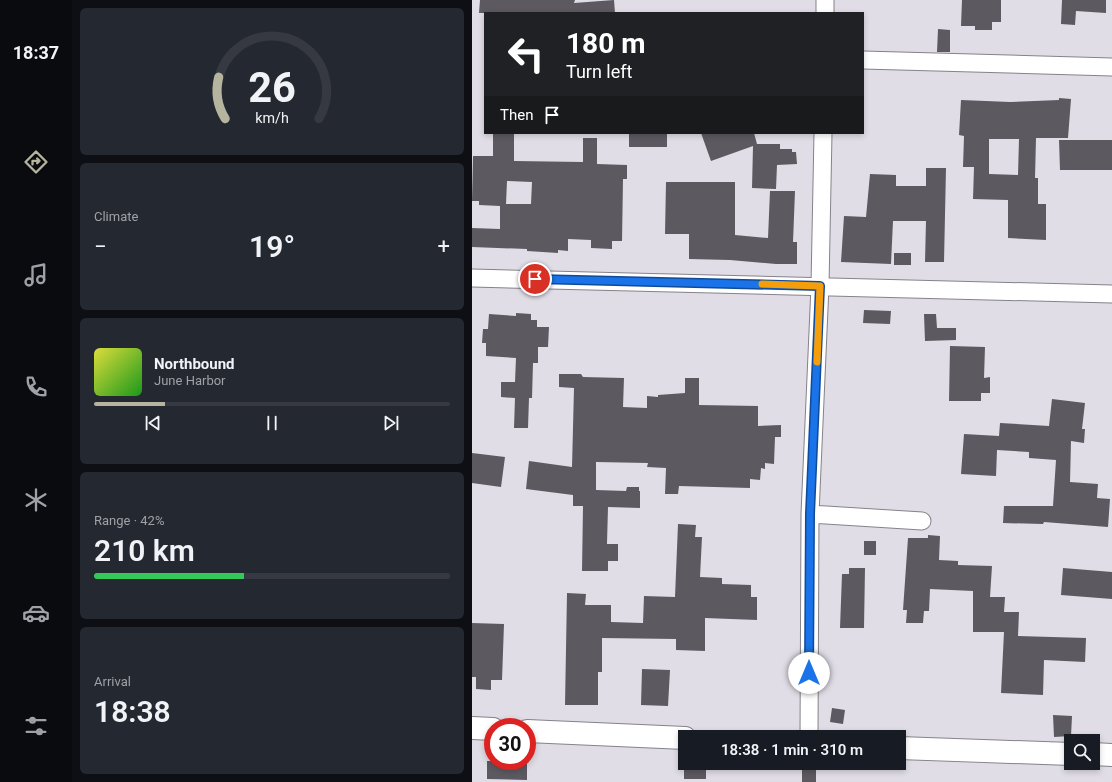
<!DOCTYPE html>
<html lang="en">
<head>
<meta charset="utf-8">
<style>
  :root { --surface:#171b24; --page:#242831; --text:#f1f3f6; --muted:#9ea1a6; --line:#363941; --accent:#b5b49e }
  body { margin:0; font-family:Roboto,sans-serif; background:var(--page); color:var(--text); height:100vh; display:flex; flex-direction:column; font-size:15px; white-space:nowrap }
  * { box-sizing:border-box; margin:0 }
  p { font-size:13px; color:var(--muted) }
  .icon { flex:none; width:22px; height:22px; fill:none; stroke:currentColor; stroke-width:2; stroke-linecap:round; stroke-linejoin:round }
  .map { position:relative; flex:1; overflow:hidden }
  .panel { display:flex; flex-direction:column; gap:8px; padding:8px; background:#0d0f14; width:400px }
  .panel>* { flex:none }
  .guide { position:absolute; left:12px; top:12px; width:380px; height:122px; border-radius:0px; box-shadow:0 2px 6px #0003; background:#202124; color:#fff; overflow:hidden }
  .buttons { position:absolute; left:592px; top:734px; display:grid; gap:8px }
  .buttons a { display:grid; place-items:center; width:36px; height:36px; border-radius:0px; background:var(--surface); box-shadow:0 2px 6px #0003; font-size:20px }
  .speed { position:absolute; left:12px; top:718px; display:flex; gap:8px; font-size:20px; font-weight:700; text-align:center }
  .speed>* { display:grid; place-content:center; width:52px; height:52px; border-radius:50%; background:var(--surface); box-shadow:0 2px 6px #0003; line-height:1 }
  .speed .limit { border:6px solid #d22; background:#fff; color:#111 }
  .pin { position:absolute; display:grid; place-items:center; width:34px; height:34px; color:#fff; margin:-17px; border:2px solid #fff; border-radius:50%; box-shadow:0 1px 4px #0007 }
  .me { position:absolute; width:44px; margin:-22px; rotate:0deg; stroke-linejoin:round; filter:drop-shadow(0 0 3px #0008) }
  .turn { display:flex; align-items:center; gap:14px; height:84px; padding:0 16px; font-size:18px }
  .turn .icon { width:52px; height:52px; stroke-width:2.5 }
  .turn b { display:block; font-size:28px; line-height:34px }
  .then { display:flex; align-items:center; height:38px; padding:0 16px; background:#0003; gap:8px; font-size:15px }
  .big { font-size:30px; font-weight:600; line-height:1.1 }
  .panel .widget { flex:1; display:flex; flex-direction:column; justify-content:center; gap:6px; min-width:0; padding:0 14px; border-radius:6px; background:var(--page) }
  .panel .dial { align-items:center; gap:0 }
  .dial svg { height:104px; overflow:visible; fill:none; stroke:var(--line); stroke-width:7; stroke-linecap:round; text-anchor:middle }
  .dial text { fill:var(--text); stroke:none }
  .song { display:flex; align-items:center; gap:12px }
  .cover { width:48px; height:48px; border-radius:6px; background:linear-gradient(135deg,hsl(60 70% 55%),hsl(120 70% 35%)) }
  .played { height:4px; border-radius:2px; background:linear-gradient(90deg,var(--accent) 20%,var(--line) 20%) }
  .keys { display:flex; justify-content:space-around; direction:ltr }
  .heat { display:flex; justify-content:space-between; align-items:center; font-size:22px; direction:ltr }
  .charge { height:6px; border-radius:3px; background:linear-gradient(90deg,#34c759 42%,var(--line) 0) }
  .trip { position:absolute; left:206px; top:730px; width:228px; height:40px; border-radius:0px; background:var(--surface); box-shadow:0 2px 6px #0003; font-weight:600; line-height:40px; text-align:center }
  main { display:flex; flex:1; min-height:0 }
  .dock { display:flex; flex-direction:column; width:72px; justify-content:space-around; align-items:center; background:#090b0e; color:var(--muted) }
  .dock .icon { width:28px; height:28px }
  .dock .selected { color:var(--accent) }
  .dock b { font-size:18px; color:var(--text) }
  .map>svg:first-child { display:block }
  .building { fill:#5c5961; fill-rule:evenodd }
  .lines { fill:none; stroke-linecap:round; stroke-linejoin:round }
  .street-casing { stroke:#85828a; stroke-width:19 }
  .secondary-casing { stroke:#85828a; stroke-width:24 }
  .street { stroke:#fff; stroke-width:17 }
  .secondary { stroke:#fff; stroke-width:22 }
  .route-casing { stroke:#114b97; stroke-width:10 }
  .route { stroke:#1a73e8; stroke-width:7 }
  .slow { stroke:#f59e0b; stroke-width:7 }
</style>
</head>
<body>
<main>
<nav class="dock">
<b>18:37</b>
<svg class="icon selected" aria-label="directions" viewBox="0 0 24 24"><path d="M12 3l9 9-9 9-9-9zM9 14v-3h6M13 9l2 2-2 2"/></svg>
<svg class="icon" aria-label="music" viewBox="0 0 24 24"><path d="M9 18V5l10-2v13"/><circle cx="6" cy="18" r="3"/><circle cx="16" cy="16" r="3"/></svg>
<svg class="icon" aria-label="phone" viewBox="0 0 24 24"><path d="M5 4h4l2 5-3 2q2 4 5 5l2-3 5 2v4C11 20 4 13 5 4z"/></svg>
<svg class="icon" aria-label="climate" viewBox="0 0 24 24"><path d="M12 3v18M4 7l16 10M4 17L20 7"/></svg>
<svg class="icon" aria-label="car" viewBox="0 0 24 24"><path d="M5 17H2v-5l4-1 3-4h7l3 4 3 1v5h-3M9 17h6M6 11h13"/><circle cx="7" cy="17" r="2"/><circle cx="17" cy="17" r="2"/></svg>
<svg class="icon" aria-label="filters" viewBox="0 0 24 24"><path d="M4 7h16M4 17h16"/><circle cx="9" cy="7" r="2"/><circle cx="15" cy="17" r="2"/></svg>
</nav>
<section class="panel">
<div class="widget dial"><svg viewBox="0 0 100 80">
<path d="M14 69A42 42 0 1 1 86 69"/>
<path d="M14 69A42 42 0 0 1 9 37" stroke="#b5b49e"/>
<text x="50" y="56" font-size="32" font-weight="700">26</text>
<text x="50" y="72" font-size="11">km/h</text>
</svg></div>
<div class="widget"><p>Climate</p>
<div class="heat"><a>−</a><b class="big">19°</b><a>+</a></div>
</div>
<div class="widget">
<div class="song"><i class="cover"></i><div><b>Northbound</b><p>June Harbor</p></div></div>
<div class="played"></div>
<div class="keys"><svg class="icon" aria-label="previous" viewBox="0 0 24 24"><path d="M18 5L8 12l10 7zM5 5v14"/></svg><svg class="icon" aria-label="pause" viewBox="0 0 24 24"><path d="M8 5v14M16 5v14"/></svg><svg class="icon" aria-label="next" viewBox="0 0 24 24"><path d="M6 5l10 7-10 7zM19 5v14"/></svg></div>
</div>
<div class="widget"><p>Range · 42%</p><b class="big">210 km</b><div class="charge"></div></div>
<div class="widget"><p>Arrival</p><b class="big">18:38</b></div>
</section>
<div class="map">
<svg width="640" height="782" viewBox="0 0 640 782">
  <rect width="100%" height="100%" fill="#e1dde6"/>
  <!-- building -->
  <path class="building" d="M8,0H103L102,3L142,0L143,13H7Z
    M490,0H529V22H520V30H503V26H489Z
    M590,0H634V13L604,11L603,25L589,24Z
    M466,29L478,30V52H465Z
    M587,98L599,99L596,138H564L563,178H566V204H574V240L536,238V200L501,199L502,167H491L492,136L487,135L489,100L538,102L587,100ZM517,139H547L546,175L517,174Z
    M21,133H42V161L111,162V138H125V164L155,165V179H151L150,241H140V249L119,248V240L96,239V251L86,250V253L55,251V249L0,247V228L28,229V206L7,205V201H0L1,156H21ZM35,181L60,182L59,204H34Z
    M157,133H195V147H157Z
    M229,133H282L285,144H308V149H320V152H324L325,164L305,165L304,189L280,188L281,146L239,161Z
    M587,140H640V170H588Z
    M454,168H474L472,262H453L454,221H421L419,264L369,262L372,216L394,217L398,174L424,175V186H454Z
    M194,182H263V235L296,238L298,191H323L321,242H325V264H304L258,260L217,259V234H193Z
    M422,253H439V265H422Z
    M392,310L419,311L418,324L391,323Z
    M44,313L59,314V320H65V327H77L76,347H66V363H61L60,398H57L56,428H42L43,398L29,397V382H43L44,358L14,356V343H10L11,329H16L17,314L44,316Z
    M452,314H464L465,328H484V340L453,341Z
    M478,346L513,347L512,378L518,377V393H509V401H477Z
    M87,374H109L111,377L152,378L151,407L175,408V396L186,397V395L213,393V378H227V405L286,406V426L309,425V437H303L302,464L293,463V469L289,468L288,480L278,479V488L207,486L206,494H193L194,468L175,467L176,463L124,462V490L154,491L155,487H167V491H168V508L136,507L135,544H146V561H136V571H110L111,506H101V495L54,489L57,461L100,467L102,388L87,387Z
    M580,399L613,403L610,429H613L612,443L599,441L598,482L626,484L625,498L638,499L636,527L572,522L571,524L531,523L532,506H581L584,460L557,458V452L525,450L524,476L489,474L492,434L527,436L528,423L577,426Z
    M0,453L33,457L29,487L0,483Z
    M206,524L224,525L223,537H230L228,577L250,578V584L279,585V597H285V620L233,618V651L204,650V639L130,638V672H126V705H93L95,593L114,594L113,605H139V622L171,623L172,596L203,597Z
    M456,535L468,536L467,560L486,561V565L520,566L518,597H533L532,612H547L546,636L614,638L613,662L572,660L571,695L529,693L532,632H501V591L458,589L457,611H452L451,623H434L435,610H431L436,538H456Z
    M392,541H404V555H392Z
    M377,568H393L392,628H368L370,574H377Z
    M591,568L640,572V599L589,595Z
    M0,623L32,624L30,680H19V690L4,689V677H0Z
    M170,669L198,670L196,706L169,705Z
    M360,708L373,710L371,724L358,722Z
    M581,715L600,716L599,736L582,737Z
    M15,761H55V780L15,779Z
    M212,766H234V779H212Z
    M330,766H344V782H330Z"/>
  <g class="lines">
    <defs>
      <path id="street" d="M353,13V0
        M391,60L640,67
        M0,278L640,294
        M338,514L450,521
        M337,737L338,514L348,286L351,133"/>
      <path id="secondary" d="M0,728L21,729
        M55,731L213,738
        M427,748L599,754
        M621,754L640,755"/>
    </defs>
    <!-- street casing -->
    <use href="#street" class="street-casing"/>
    <!-- secondary casing -->
    <use href="#secondary" class="secondary-casing"/>
    <!-- street -->
    <use href="#street" class="street"/>
    <!-- secondary -->
    <use href="#secondary" class="secondary"/>
  </g>
  <g class="lines">
    <defs>
      <path id="route" d="M63,279L348,286L338,514L337,673"/>
    </defs>
    <!-- route casing -->
    <use href="#route" class="route-casing"/>
    <!-- route -->
    <use href="#route" class="route"/>
    <!-- slow -->
    <path class="slow" d="M290,284L348,286L345,362"/>
  </g>
</svg>
<div class="buttons">
<a><svg class="icon" aria-label="search" viewBox="0 0 24 24"><circle cx="10" cy="10" r="6"/><path d="M15 15l6 6"/></svg></a>
</div>
<div class="speed"><div class="limit">30</div></div>
<div class="pin" style="left:63px;top:279px;background:#d93025"><svg class="icon" aria-label="arrive" viewBox="0 0 24 24"><path d="M6 21V4h12l-3 4 3 4H6"/></svg></div>
<svg class="me" style="left:337px;top:673px" viewBox="-20 -20 40 40"><circle r="19" fill="#fff"/><path d="M0-13L10 11 0 6-10 11z" fill="#1a73e8"/></svg>
<div class="trip">18:38 · 1 min · 310 m</div>
<div class="guide">
<div class="turn"><svg class="icon" aria-label="left" viewBox="0 0 24 24"><path d="M17 20v-9H6M10 6l-5 5 5 5"/></svg><div><b>180 m</b>Turn left</div></div>
<div class="then">Then<svg class="icon" aria-label="arrive" viewBox="0 0 24 24"><path d="M6 21V4h12l-3 4 3 4H6"/></svg></div>
</div>
</div>
</main>
</body>
</html>
